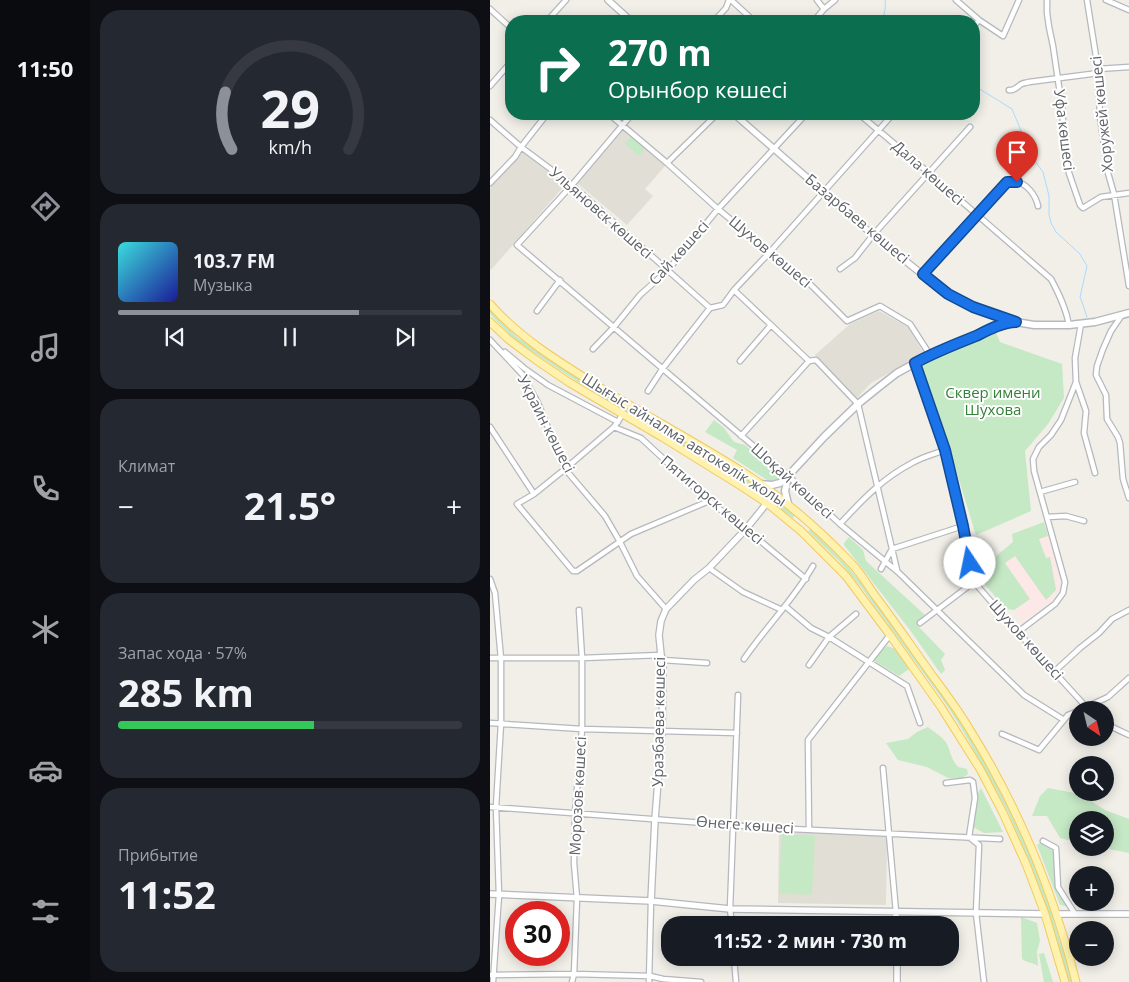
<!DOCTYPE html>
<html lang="ru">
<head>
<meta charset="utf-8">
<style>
  :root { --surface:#171b24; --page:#242831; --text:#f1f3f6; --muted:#9ea1a6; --line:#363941; --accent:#8c9099 }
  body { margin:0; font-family:"Open Sans",sans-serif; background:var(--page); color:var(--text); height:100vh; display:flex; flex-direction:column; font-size:19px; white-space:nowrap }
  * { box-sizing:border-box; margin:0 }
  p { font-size:16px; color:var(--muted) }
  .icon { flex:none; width:28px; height:28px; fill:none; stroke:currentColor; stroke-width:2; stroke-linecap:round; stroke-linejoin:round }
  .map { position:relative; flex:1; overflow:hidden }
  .drawer { display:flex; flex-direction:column; gap:10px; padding:10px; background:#0d0f14; width:400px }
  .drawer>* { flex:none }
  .guide { position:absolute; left:15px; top:15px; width:475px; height:105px; border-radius:20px; box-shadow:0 2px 12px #0003; background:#0b6e4f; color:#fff; overflow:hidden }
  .needle { width:32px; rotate:145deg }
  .tools { position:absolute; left:579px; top:701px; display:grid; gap:10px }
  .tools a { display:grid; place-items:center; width:45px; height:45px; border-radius:50%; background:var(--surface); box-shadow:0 2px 12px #0003; font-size:25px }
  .speed { position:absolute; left:15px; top:901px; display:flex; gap:10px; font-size:25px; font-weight:700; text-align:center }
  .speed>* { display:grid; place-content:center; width:65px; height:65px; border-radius:50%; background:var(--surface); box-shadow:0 2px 12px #0003; line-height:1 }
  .speed .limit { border:8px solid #d22; background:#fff; color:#111 }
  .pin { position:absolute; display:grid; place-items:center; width:42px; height:42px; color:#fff; margin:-51px -21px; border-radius:50% 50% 50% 0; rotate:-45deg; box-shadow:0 0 5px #0007 }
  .pin .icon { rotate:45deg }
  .me { position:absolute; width:55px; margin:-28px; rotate:349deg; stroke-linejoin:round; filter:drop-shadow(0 0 4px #0008) }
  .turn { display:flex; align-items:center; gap:18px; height:105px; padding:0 20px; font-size:22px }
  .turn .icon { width:65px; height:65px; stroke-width:2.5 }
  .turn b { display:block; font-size:35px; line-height:42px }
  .big { font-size:38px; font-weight:700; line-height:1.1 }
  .drawer .widget { flex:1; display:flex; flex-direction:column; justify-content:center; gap:8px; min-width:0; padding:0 18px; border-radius:20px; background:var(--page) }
  .drawer .dial { align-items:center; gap:0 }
  .dial svg { height:130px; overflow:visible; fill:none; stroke:var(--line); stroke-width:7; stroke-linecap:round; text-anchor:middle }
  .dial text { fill:var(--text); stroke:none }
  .song { display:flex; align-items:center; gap:15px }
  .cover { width:60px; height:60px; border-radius:8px; background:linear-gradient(135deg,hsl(180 70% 55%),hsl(240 70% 35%)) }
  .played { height:5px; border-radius:2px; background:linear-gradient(90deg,var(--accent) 70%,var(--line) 70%) }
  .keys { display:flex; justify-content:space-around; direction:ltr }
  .heat { display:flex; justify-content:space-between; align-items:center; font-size:28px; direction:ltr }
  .charge { height:8px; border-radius:4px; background:linear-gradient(90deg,#34c759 57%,var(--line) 0) }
  .trip { position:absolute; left:171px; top:916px; width:298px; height:50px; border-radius:20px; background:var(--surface); box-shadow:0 2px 12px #0003; font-weight:700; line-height:50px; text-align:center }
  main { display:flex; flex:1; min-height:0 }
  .tabs { display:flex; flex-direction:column; width:90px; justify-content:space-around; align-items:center; background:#090b0e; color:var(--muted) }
  .tabs .icon { width:35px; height:35px }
  .tabs .current { color:var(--accent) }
  .tabs b { font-size:22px; color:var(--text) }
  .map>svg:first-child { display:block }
  .education { fill:#e1ded6 }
  .medical { fill:#fce8e6 }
  .green { fill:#c5e8c5 }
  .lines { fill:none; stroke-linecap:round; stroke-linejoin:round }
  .stream { stroke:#aadaff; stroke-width:1 }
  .minor-casing { stroke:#b5b8bc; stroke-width:7 }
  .tertiary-casing { stroke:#b5b8bc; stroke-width:8 }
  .secondary-casing { stroke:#b6babf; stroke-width:9 }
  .primary-casing { stroke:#f2c960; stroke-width:9 }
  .minor { stroke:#fff; stroke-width:4.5 }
  .tertiary { stroke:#fff; stroke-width:5.5 }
  .secondary { stroke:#fff; stroke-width:6 }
  .primary { stroke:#fff2af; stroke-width:7 }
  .route-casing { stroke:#114b97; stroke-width:12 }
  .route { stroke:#1a73e8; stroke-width:9 }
  .labels { text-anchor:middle; stroke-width:4; stroke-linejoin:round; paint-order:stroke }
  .street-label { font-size:15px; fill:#5f6368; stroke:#fff }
  .park-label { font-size:15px; fill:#348238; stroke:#fff }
</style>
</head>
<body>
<main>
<nav class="tabs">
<b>11:50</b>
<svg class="icon current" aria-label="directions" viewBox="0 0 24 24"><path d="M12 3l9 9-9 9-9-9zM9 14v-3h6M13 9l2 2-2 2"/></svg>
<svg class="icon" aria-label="music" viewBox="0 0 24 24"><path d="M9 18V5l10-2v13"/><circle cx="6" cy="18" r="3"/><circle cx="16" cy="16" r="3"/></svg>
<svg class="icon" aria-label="phone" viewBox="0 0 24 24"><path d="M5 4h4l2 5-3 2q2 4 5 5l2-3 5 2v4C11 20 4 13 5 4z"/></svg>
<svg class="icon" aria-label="climate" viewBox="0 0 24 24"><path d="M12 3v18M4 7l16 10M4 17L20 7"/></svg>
<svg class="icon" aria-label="car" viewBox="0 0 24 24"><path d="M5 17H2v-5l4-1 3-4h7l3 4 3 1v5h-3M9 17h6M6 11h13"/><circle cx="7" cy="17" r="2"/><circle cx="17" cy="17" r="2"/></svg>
<svg class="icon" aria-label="filters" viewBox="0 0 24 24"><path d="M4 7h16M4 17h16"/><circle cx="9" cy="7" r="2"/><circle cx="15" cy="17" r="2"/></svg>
</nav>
<section class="drawer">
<div class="widget dial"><svg viewBox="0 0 100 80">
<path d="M14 69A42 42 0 1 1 86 69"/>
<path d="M14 69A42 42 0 0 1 10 34" stroke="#8c9099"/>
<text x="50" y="56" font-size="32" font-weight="700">29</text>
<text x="50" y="72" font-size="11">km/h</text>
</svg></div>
<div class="widget">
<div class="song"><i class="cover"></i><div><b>103.7 FM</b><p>Музыка</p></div></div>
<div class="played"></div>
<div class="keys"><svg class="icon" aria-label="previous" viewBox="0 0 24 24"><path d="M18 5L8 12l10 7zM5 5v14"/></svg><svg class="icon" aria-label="pause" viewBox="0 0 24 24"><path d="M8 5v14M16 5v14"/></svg><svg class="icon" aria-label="next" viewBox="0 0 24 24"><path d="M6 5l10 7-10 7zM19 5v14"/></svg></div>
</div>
<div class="widget"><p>Климат</p>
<div class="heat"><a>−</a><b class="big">21.5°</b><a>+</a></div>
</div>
<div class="widget"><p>Запас хода · 57%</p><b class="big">285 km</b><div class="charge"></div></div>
<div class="widget"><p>Прибытие</p><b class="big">11:52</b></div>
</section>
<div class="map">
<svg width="639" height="982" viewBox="0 0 639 982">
  <rect width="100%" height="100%" fill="#f1efe8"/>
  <!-- education -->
  <path class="education" d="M132,128L175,166L155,189L163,196L137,225L87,183Z
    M33,152L75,185L1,270L0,268V188Z
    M389,311L418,327L434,354L381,383L367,398L325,355L360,324Z
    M289,832L397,834L396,905L288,903Z"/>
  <!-- medical -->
  <path class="medical" d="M550,526L558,536L564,555L570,590L562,595L565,599L532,622L501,570L499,562L538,530Z"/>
  <!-- green -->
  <path class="green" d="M141,137L155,149L149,156L135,144Z
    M0,310L28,338L100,385L254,477L305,515L303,518L252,480L97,388L25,340L0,314Z
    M506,333L510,342L572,364L574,398L558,424L535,451L541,511L486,535L458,444L430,364L485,339Z
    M224,420L234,428L244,442L255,445L290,473L292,476L289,480L280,482L243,458L247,450L215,432Z
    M554,522L558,536L549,539L556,558L560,557L566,590L556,600L525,556L515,563L540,599L524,610L516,609L491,580L499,562L523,542L522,534Z
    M321,529L354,562L373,585L476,729L521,809L548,872L577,962L582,982H578L544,873L517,810L473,731L458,707L371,587L351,563L318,531Z
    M359,537L373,550L376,561L436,616L427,625L455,654L451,660L455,670L451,674L420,630L354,545V543Z
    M397,646L406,649L419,669L409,676L383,660L389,652Z
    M438,727C444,732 453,737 457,744C461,753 461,759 468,767L477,769L478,774L471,779L458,778L437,767L408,760L396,743L418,739L427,732Z
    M491,788L513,832L494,833L481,826L485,798Z
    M558,788L590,794L615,810L639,819V853L614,848L615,820H588L587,842L570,838L557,816H542L550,796Z
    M292,834L325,836L322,895L289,893Z
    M553,841L566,848L568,887L581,907L570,905L547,845Z
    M531,917L547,923L550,941L547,951L548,966C542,962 537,963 532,959Z
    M554,953L563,982H554L549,954Z"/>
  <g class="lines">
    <!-- stream -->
    <path class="stream" d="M394,21C392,14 397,10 395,0
      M484,87L488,88L522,109L542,157L553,172L559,196V214L561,223L566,232L590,254L597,266L590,297L593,305L597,317"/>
    <defs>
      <path id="minor" d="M241,0L264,21
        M327,0L334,9
        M466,0L489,20L513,36L529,0
        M557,0V13L559,27L563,46L572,107L575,147L579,173L590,205L593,208L611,197L639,193
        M597,0L608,69L610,117L618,173L624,194L639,286
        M616,0L639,10
        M0,9L21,28
        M57,21L76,0
        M224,21L236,8L239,0
        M324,21L334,9L345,0
        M484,26L489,20
        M0,86L21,62
        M519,90C524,91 526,88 530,85C532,83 536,83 539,82L601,74L605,73L608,69L639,67
        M119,114L177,163L228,209L280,252L291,264L321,285L357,321L390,306L420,324L440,355
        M142,114L82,185L27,245L293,471L350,524L408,572L534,695L574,720
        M369,114L439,173L561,279C569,294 576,308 579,325
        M0,120L31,147L82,185L220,308
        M177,163L227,114
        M0,183L25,157L31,147L57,114
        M350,269L365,258L383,235L480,127
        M433,274L517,182C520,182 523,182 526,182C537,183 546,196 548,206
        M244,290L281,325L319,361
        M47,311L70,280
        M632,315L621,331L613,349L607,366L606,375L616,395L617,419L628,437L630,443L633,479L639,498
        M591,324L585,358L586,382L596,411L594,433L605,473
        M0,340L32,374L48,403L75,469L115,516L130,542L147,576L176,609
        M103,349L124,327L150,295L178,270L228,209L316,114
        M15,352L34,368L58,385L128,422
        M250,361L281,325
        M425,363L455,450L473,526L484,582L525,629L599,710
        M158,391L173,368L220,308L233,305L244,290L280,252L403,114
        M133,414L124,427L75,469L44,494L27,504L83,571H87L141,534L219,501
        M0,427L44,494
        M124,427L151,438L219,501L256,529L316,579
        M251,436L319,361L326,360L368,404L407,570
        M550,492L585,482
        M557,517L576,516L594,521
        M350,524C372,500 393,478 422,463C432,457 444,454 455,450
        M219,568L253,592L292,610
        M391,569L402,549L473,526
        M0,579L5,593L11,659V723L6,807L9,895L3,982
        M295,606L321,628L339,637L417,686L430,723
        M430,623L484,582
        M528,632L565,604L573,593L575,582L544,471L543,459L549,447L561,435L571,420L586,382
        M0,658H92L171,655
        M254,659C276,627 304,599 323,566
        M173,660L217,663
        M319,665L339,637L366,614
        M564,672L590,648L609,633L622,619L639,610
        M590,710L618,697L639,678
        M615,722L620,726L639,735
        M0,723L92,729L247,733
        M512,734L549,750L578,715L588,711
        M393,768L406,912
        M456,783L480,780L483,782L485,798L479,837L489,845L486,913L494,982
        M0,807L281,828L510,839
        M319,830L318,740L400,635
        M553,841L566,848L568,887L585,914
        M242,925L240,909L248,695
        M244,958L246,982
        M0,975L84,974L160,976L173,979L211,982
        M82,982L84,974L87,898L84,863L85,813L92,729V658L89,610
        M159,982L161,901"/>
      <path id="tertiary" d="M118,0L141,21
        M244,114L383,235L457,294L483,307L524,321
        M0,894L161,901L240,909L555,914
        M161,901L165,819L172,732L173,660L171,655L169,635L171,621L176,609L204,580L219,568L256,529L277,503
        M406,912V925
        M566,914H639
        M407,958V982"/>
      <path id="secondary" d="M270,484L282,485L290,483L298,476L334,437L368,404L389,387L407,373L440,355L500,329L520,322H526L544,325H579L605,322L639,313
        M298,504L295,491L298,477"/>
      <path id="primary" d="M0,304C29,337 66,360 103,383C154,415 208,443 259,476C296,501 330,530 361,563C371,573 378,586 386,597C402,618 417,640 432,661C448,684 466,706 480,730C528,807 564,894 586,982
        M0,322L18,339L46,360L80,383L172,437L251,486L277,503L311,531L356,576L400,635L451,707L490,769L513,813L536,864L555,914L575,982"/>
    </defs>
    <!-- minor casing -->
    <use href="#minor" class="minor-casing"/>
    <!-- tertiary casing -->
    <use href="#tertiary" class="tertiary-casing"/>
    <!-- secondary casing -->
    <use href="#secondary" class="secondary-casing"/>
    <!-- primary casing -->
    <use href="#primary" class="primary-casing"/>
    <!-- minor -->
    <use href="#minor" class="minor"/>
    <!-- tertiary -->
    <use href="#tertiary" class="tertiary"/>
    <!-- secondary -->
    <use href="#secondary" class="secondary"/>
    <!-- primary -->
    <use href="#primary" class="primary"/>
  </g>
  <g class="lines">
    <defs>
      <path id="route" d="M480,563L473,526L455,450L425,363C445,352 466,344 486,336C498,330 513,322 526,322L483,307L458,294L433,274L517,182H527"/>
    </defs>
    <!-- route casing -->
    <use href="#route" class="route-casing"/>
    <!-- route -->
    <use href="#route" class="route"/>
  </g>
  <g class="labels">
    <!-- street labels -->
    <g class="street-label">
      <text transform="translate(612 114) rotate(-96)" y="5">Хоружей көшесі</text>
      <text transform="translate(574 130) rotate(83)" y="5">Уфа көшесі</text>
      <text transform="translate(438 173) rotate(41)" y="5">Дала көшесі</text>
      <text transform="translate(111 213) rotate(41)" y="5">Ульяновск көшесі</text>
      <text transform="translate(367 219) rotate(40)" y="5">Базарбаев көшесі</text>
      <text transform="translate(280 252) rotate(40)" y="5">Шухов көшесі</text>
      <text transform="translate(189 253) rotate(-48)" y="5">Сай көшесі</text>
      <text transform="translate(56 424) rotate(63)" y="5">Украин көшесі</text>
      <text transform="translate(194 440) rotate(32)" y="5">Шығыс айналма автокөлік жолы</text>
      <text transform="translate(302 481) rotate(42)" y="5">Шоқай көшесі</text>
      <text transform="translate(222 500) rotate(40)" y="5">Пятигорск көшесі</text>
      <text transform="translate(536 640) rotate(48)" y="5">Шухов көшесі</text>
      <text transform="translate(169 722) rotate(-89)" y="5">Уразбаева көшесі</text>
      <text transform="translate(88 796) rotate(-87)" y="5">Морозов көшесі</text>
      <text transform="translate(255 825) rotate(4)" y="5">Өнеге көшесі</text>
    </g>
    <!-- park labels -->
    <g class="park-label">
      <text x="503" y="398">Сквер имени<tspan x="503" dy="17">Шухова</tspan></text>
    </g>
  </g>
</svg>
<div class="tools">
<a><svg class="needle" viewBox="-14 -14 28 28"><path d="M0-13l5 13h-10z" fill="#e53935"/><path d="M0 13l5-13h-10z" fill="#9ea1a6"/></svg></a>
<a><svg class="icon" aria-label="search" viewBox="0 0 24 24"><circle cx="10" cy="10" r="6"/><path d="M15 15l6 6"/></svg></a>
<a><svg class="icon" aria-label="layers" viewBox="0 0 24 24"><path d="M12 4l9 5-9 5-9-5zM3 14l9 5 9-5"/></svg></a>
<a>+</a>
<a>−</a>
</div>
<div class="speed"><div class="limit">30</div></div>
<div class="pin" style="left:527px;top:182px;background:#d93025"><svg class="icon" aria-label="arrive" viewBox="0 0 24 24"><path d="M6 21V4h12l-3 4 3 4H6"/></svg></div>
<svg class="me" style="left:480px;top:563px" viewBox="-20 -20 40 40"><circle r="19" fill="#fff"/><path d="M0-13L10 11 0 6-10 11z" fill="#1a73e8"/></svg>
<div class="trip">11:52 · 2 мин · 730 m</div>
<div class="guide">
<div class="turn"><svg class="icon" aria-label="right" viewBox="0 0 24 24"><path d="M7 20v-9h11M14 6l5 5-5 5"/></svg><div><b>270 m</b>Орынбор көшесі</div></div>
</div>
</div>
</main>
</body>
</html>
